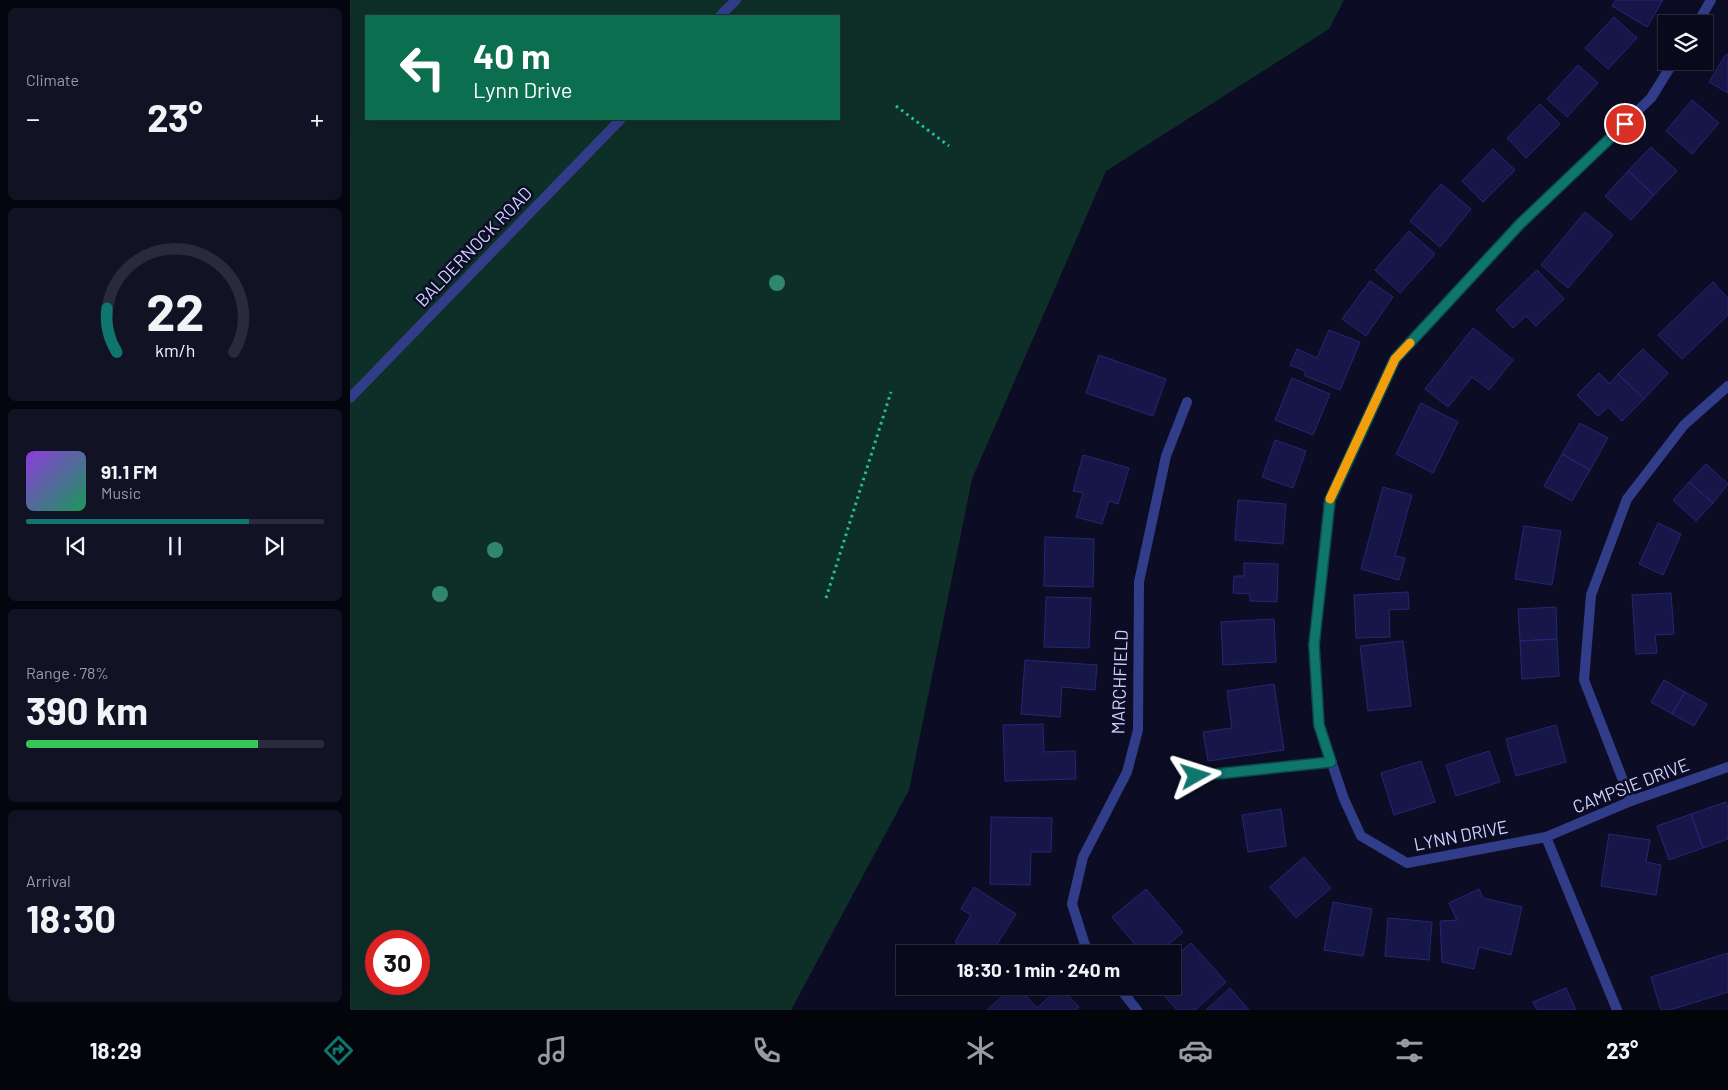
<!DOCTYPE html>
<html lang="en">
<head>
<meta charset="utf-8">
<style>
  :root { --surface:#09091c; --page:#121225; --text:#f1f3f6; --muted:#999aa3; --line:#292a3b; --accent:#0f766e }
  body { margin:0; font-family:Barlow,sans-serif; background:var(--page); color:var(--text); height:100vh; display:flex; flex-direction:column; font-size:19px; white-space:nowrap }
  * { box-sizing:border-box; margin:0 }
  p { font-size:16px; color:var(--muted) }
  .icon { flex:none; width:28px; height:28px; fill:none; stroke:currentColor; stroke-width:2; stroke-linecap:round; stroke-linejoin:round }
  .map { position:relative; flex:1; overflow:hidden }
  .details { display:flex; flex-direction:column; gap:8px; padding:8px; background:#05050f; width:350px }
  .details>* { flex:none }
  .top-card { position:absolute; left:15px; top:15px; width:475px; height:105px; border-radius:0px; box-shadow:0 5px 20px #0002,0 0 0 1px var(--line); background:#0b6e4f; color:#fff; overflow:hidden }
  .tools { position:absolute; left:1308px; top:15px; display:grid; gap:10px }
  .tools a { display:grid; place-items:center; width:55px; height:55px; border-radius:0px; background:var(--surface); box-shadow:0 5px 20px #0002,0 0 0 1px var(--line); font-size:25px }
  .speed { position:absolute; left:15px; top:930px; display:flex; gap:10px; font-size:25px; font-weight:700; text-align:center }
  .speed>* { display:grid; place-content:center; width:65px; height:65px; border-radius:50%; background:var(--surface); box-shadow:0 5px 20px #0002,0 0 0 1px var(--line); line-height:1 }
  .speed .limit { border:8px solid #d22; background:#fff; color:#111 }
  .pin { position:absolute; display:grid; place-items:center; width:42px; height:42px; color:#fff; margin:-21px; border:2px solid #fff; border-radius:50%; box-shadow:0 1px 5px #0007 }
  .me { position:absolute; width:55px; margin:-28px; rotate:84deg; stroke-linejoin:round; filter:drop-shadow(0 0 4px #0008) }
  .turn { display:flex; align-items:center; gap:18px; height:105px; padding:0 25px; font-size:22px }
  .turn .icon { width:65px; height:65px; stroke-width:2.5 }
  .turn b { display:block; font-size:35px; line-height:42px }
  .big { font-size:38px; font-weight:700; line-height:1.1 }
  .details .card { flex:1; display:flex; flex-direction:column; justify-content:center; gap:8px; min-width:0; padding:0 18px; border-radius:8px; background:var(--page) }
  .details .dial { align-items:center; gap:0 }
  .dial svg { height:130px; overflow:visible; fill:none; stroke:var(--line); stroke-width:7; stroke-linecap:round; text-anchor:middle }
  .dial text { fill:var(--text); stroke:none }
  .song { display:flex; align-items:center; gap:15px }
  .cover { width:60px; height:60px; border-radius:8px; background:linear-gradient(135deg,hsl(270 70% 55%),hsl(150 70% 35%)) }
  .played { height:5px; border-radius:2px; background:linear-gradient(90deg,var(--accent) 75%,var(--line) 75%) }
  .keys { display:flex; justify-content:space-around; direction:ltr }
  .heat { display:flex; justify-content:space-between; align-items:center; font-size:28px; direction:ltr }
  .charge { height:8px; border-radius:4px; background:linear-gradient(90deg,#34c759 78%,var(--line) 0) }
  .trip { position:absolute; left:546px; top:945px; width:285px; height:50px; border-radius:0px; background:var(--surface); box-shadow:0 5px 20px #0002,0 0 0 1px var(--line); font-weight:700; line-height:50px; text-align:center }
  .tabs { display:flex; height:80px; justify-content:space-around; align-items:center; background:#04040b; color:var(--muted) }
  .tabs .icon { width:35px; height:35px }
  .tabs .current { color:var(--accent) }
  .tabs b { font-size:22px; color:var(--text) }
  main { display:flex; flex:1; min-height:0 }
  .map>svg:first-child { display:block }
  .green { fill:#0e2f28; fill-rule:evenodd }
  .building { fill:#171648; stroke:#282576 }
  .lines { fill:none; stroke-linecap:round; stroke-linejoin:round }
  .path { stroke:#21c19d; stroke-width:3; stroke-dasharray:2.5 4; stroke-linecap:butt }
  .minor { stroke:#323d89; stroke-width:10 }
  .tree { fill:#30876e }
  .route-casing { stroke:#0a4d48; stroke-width:12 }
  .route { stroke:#0f766e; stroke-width:9 }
  .slow { stroke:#f59e0b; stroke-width:9 }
  .labels { text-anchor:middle; stroke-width:5; stroke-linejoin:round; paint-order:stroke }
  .street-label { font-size:18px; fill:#cfd2ff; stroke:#0c0c25 }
</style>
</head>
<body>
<main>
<section class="details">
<div class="card"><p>Climate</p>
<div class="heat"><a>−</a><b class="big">23°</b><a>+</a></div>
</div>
<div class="card dial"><svg viewBox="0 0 100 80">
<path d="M14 69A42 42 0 1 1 86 69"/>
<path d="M14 69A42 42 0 0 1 8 42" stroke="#0f766e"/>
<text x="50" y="56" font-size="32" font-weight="700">22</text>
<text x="50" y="72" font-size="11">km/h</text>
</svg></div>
<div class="card">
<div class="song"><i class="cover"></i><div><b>91.1 FM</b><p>Music</p></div></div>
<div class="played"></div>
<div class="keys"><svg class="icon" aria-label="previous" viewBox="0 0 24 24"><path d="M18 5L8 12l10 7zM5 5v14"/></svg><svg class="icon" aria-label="pause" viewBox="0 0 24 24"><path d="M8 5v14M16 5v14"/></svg><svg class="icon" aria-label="next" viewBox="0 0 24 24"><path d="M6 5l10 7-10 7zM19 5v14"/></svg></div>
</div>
<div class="card"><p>Range · 78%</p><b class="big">390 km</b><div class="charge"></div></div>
<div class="card"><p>Arrival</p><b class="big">18:30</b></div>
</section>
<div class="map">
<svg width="1378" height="1010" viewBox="0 0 1378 1010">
  <rect width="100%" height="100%" fill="#0c0c25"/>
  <!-- green -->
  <path class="green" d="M0,0H994L979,29L756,171L622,479L559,790L441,1010H0ZM16,16H489V119H16ZM26,941H69V984H26Z"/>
  <!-- building -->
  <path class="building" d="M1266,0H1313L1297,27L1262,6Z
    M1264,17L1287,38L1258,69L1235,48Z
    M1376,54L1378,55V93L1359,82Z
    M1228,65L1248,83L1217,117L1197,99Z
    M1342,100L1369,123L1342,154L1316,131Z
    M1190,104L1210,124L1176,158L1157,138Z
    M1301,147L1327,171L1304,195L1278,171Z
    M1143,149L1165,170L1133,202L1112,181Z
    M1278,171L1304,195L1281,220L1255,196Z
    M1091,184L1121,209L1090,247L1060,221Z
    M1235,212L1263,235L1218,288L1191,265Z
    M1059,231L1085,254L1050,293L1025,270Z
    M1187,270L1214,299L1186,326L1176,316L1163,328L1146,310Z
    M1020,281L1043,297L1016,336L992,319Z
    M1363,282L1378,298V315L1332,359L1308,335Z
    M1123,328L1163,360L1139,390L1122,377L1098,407L1075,389Z
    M979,330L1010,342L990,390L955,376V371L940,365L947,349L967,358Z
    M1293,349L1318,373L1294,399L1268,374Z
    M749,355L816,379L803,416L736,393Z
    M1249,373L1260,384L1268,374L1294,399L1272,421L1258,407L1248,416L1227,395Z
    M942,378L980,394L963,435L925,420Z
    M1071,403L1108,422L1083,473L1046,454Z
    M1230,423L1258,438L1240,470L1212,454Z
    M925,440L956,451L943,488L912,477Z
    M1212,454L1240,470L1222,501L1194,486Z
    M733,455L779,468L768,504L759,501L752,524L726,517L733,493L723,491Z
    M1356,464L1378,484L1363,503L1339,482Z
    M1339,482L1363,503L1346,521L1323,500Z
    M1033,487L1062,495L1045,556L1055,558L1049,580L1011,569Z
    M888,500L936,504L933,544L885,540Z
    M1308,523L1331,534L1313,575L1289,564Z
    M1174,526L1211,531L1202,585L1165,579Z
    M695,537L744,539L743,587L694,586Z
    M894,563L928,564L927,602L900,601V594L883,593L884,576H894Z
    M1058,592L1059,609L1039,610L1040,637L1006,638L1004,595Z
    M1321,593L1324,634L1305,635L1307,653L1286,654L1282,595Z
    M696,597L741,598L739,648L694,647Z
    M1206,607L1207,639L1170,641L1168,609Z
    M924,619L926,662L873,665L871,622Z
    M1207,639L1209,676L1172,679L1170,641Z
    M1053,641L1061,706L1018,711L1010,646Z
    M675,660L747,665L745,690L712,687L710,717L671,714Z
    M1314,680L1335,692L1322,714L1301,702Z
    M924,684L934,750L858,761L853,732L882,728L877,691Z
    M1335,692L1357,704L1344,726L1322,714Z
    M693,724L694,752L725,751L726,779L655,781L653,725Z
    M1206,725L1216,762L1166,776L1156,739Z
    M1139,751L1150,782L1106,796L1096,765Z
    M1071,761L1085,802L1044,815L1031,773Z
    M1376,802L1378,809V839L1353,848L1341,814Z
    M931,809L936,846L898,852L892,815Z
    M1341,814L1353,848L1319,860L1307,826Z
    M641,817L702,818L701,852H681L680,885L640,884Z
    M1259,834L1300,840L1296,862L1311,865L1306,895L1251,886Z
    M954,857L981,888L946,918L920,887Z
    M624,887L666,914L641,954H623L605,942L621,915L611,909Z
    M796,889L833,932L807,954H793L762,917Z
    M1129,889L1133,898L1172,907L1161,955L1129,947L1124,969L1092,962L1090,921L1107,920L1099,903Z
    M983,902L1022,909L1013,956L974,950Z
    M1038,918L1082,922L1079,960L1035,956Z
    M841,943L876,982L845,1010H827L806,986H822V959Z
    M1378,953V992L1320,1010H1311L1301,977Z
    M663,986H667L687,1008L710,987L729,1007L726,1010H637Z
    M880,988L899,1010H856Z
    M1216,988L1226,1010H1187L1183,1002Z"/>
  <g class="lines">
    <!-- path -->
    <path class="path" d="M546,106L599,146
      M476,598L541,392"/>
    <!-- minor -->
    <path class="minor" d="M370,16L386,0
      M1347,24L1361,0
      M1324,61L1301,98L1170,224L1045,359L979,501L964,645L969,725L994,799L1011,836L1057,863L1196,837L1281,801L1378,767
      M0,398L271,119
      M846,776L981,762
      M1281,801L1234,680L1241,595L1277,499L1334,425L1378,386
      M1196,837L1267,1010
      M742,954L735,945L722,904L733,857L777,772L788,730L789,582L816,456L837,402
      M768,986L787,1010"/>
  </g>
  <!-- trees -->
  <g class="tree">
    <circle cx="427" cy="283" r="8"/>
    <circle cx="145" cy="550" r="8"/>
    <circle cx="90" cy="594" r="8"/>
  </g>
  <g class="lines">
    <defs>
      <path id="route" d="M846,776L981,762L969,725L964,645L980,500L1045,359L1170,224L1275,124"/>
    </defs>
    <!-- route casing -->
    <use href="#route" class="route-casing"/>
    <!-- route -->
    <use href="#route" class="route"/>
    <!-- slow -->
    <path class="slow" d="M980,499L1045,359L1060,343"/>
  </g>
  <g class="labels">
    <!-- street labels -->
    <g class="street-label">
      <text transform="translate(124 247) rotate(-46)" y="6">BALDERNOCK ROAD</text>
      <text transform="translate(770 682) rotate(-88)" y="6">MARCHFIELD</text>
      <text transform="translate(1281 786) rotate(-21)" y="6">CAMPSIE DRIVE</text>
      <text transform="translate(1111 836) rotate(-11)" y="6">LYNN DRIVE</text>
    </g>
  </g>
</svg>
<div class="tools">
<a><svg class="icon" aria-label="layers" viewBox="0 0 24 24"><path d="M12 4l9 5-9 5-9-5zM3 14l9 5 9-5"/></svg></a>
</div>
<div class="speed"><div class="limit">30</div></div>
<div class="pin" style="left:1275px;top:124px;background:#d93025"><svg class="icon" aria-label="arrive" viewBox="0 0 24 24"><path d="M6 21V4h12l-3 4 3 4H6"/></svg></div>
<svg class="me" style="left:846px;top:776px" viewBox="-20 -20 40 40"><path d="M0-17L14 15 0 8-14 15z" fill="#0f766e" stroke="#fff" stroke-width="4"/></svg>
<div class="trip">18:30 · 1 min · 240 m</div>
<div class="top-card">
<div class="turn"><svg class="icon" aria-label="left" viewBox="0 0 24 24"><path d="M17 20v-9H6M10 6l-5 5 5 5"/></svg><div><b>40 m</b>Lynn Drive</div></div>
</div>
</div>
</main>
<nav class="tabs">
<b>18:29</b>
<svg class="icon current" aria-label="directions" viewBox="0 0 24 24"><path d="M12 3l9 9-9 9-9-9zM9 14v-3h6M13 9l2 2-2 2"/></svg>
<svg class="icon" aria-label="music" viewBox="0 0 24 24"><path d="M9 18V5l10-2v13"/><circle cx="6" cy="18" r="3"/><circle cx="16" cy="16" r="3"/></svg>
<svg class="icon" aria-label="phone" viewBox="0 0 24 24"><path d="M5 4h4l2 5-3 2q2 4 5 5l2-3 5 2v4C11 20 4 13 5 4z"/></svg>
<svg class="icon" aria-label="climate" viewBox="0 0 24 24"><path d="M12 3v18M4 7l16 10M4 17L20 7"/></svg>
<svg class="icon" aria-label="car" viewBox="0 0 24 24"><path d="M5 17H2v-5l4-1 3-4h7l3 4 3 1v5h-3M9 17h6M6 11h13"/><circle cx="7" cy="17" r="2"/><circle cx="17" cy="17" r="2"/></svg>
<svg class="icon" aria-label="filters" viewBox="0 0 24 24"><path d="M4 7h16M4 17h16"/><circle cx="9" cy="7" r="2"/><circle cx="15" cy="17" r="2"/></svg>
<b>23°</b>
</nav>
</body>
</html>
